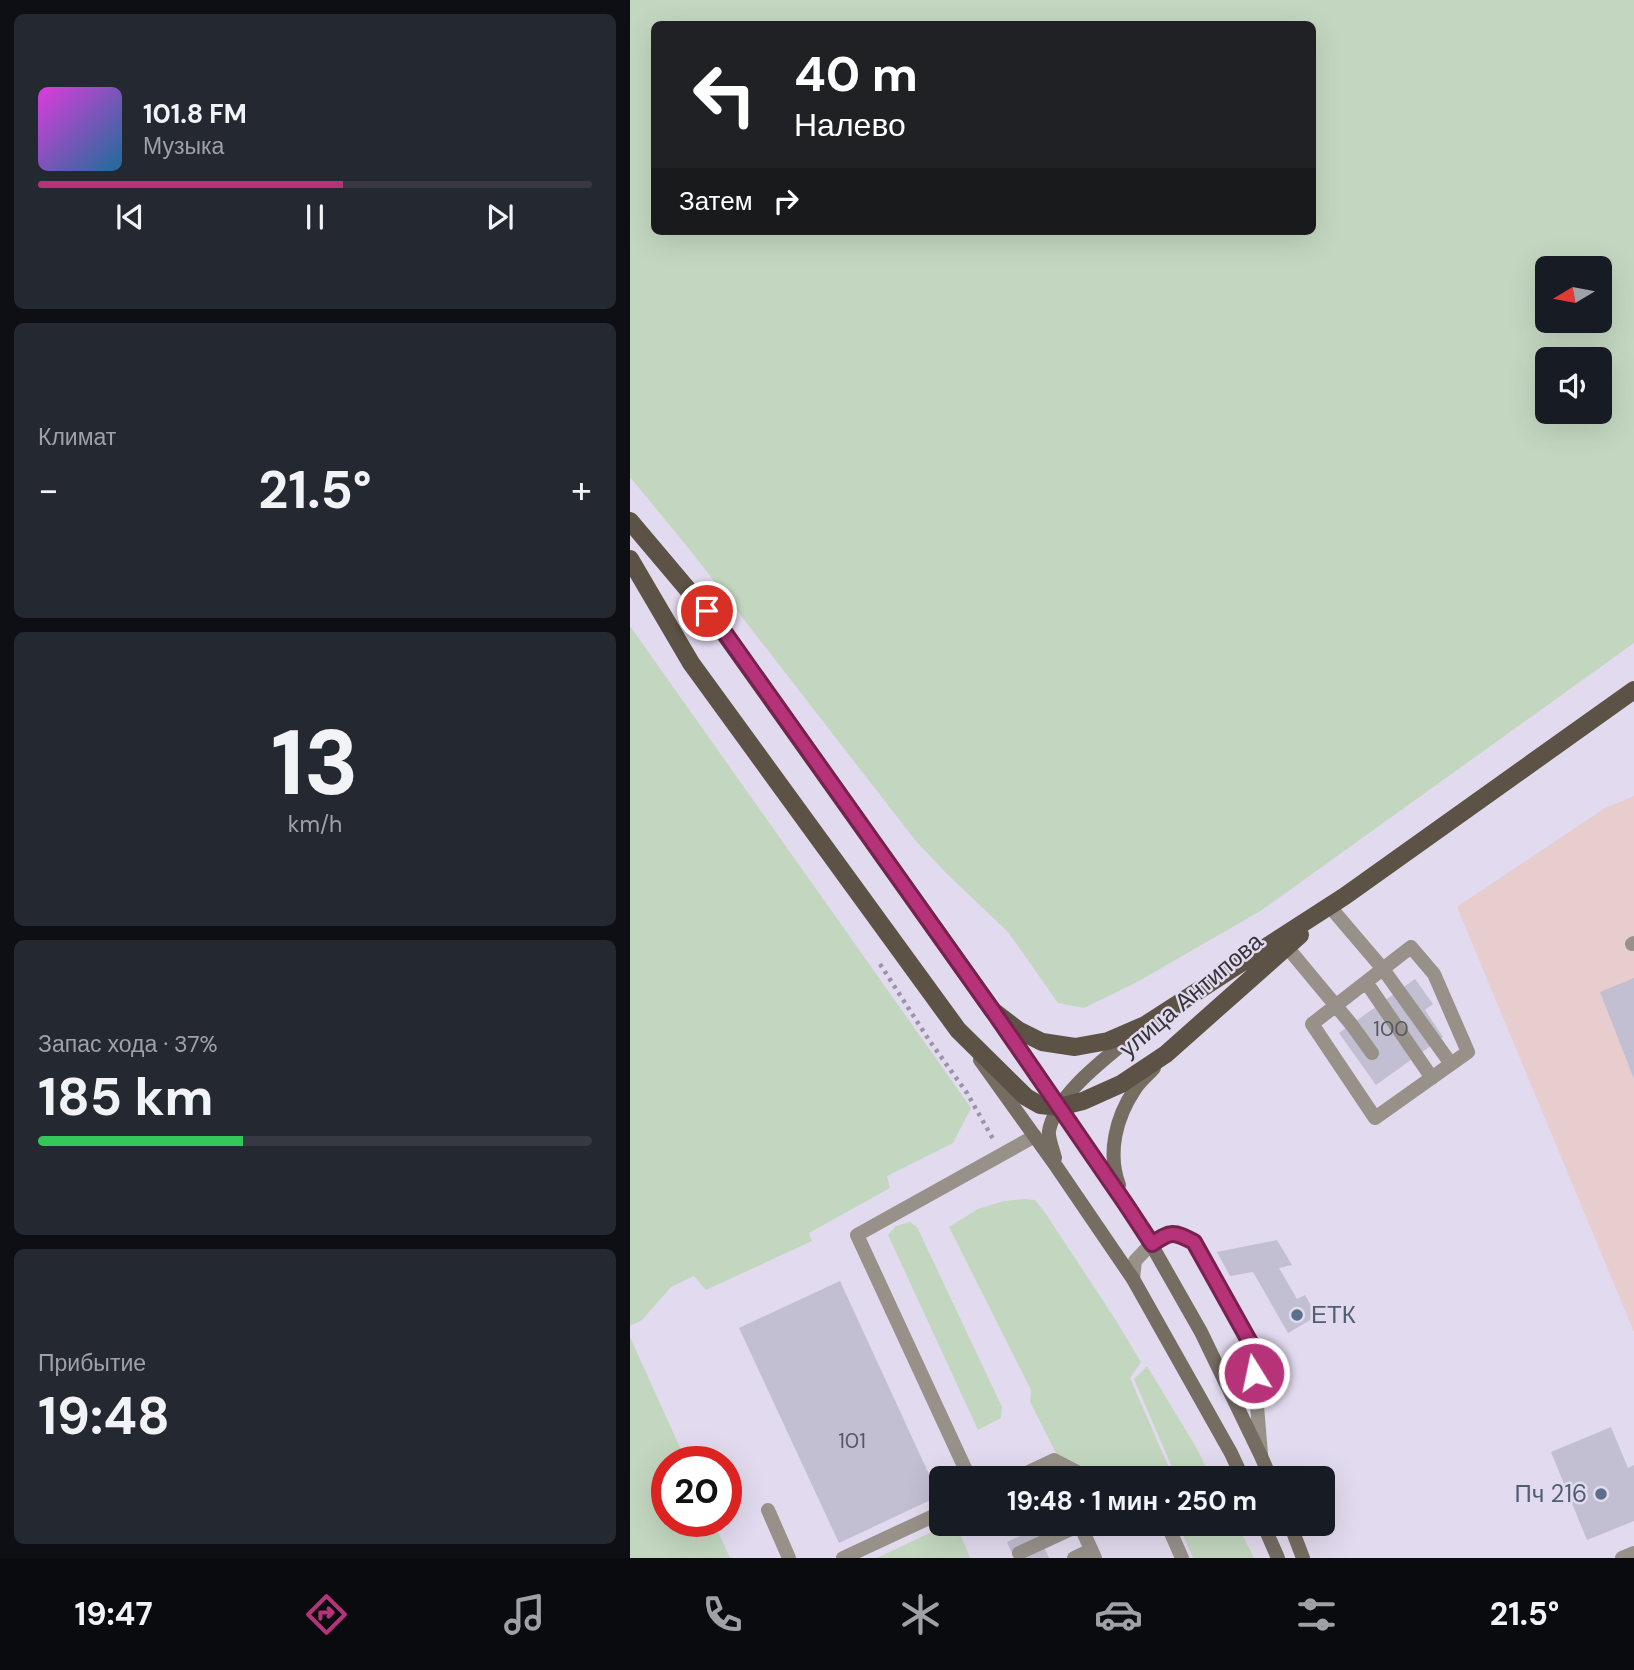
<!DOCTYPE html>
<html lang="ru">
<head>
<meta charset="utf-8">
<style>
  :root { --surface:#171b24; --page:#242831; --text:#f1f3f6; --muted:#9ea1a6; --line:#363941; --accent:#b73379 }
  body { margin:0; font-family:"DM Sans",sans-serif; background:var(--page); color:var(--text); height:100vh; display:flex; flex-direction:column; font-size:26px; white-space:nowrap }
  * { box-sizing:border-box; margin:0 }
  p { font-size:23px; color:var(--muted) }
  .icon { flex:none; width:38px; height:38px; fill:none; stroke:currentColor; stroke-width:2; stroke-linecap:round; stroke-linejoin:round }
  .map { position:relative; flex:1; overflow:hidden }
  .details { display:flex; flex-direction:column; gap:14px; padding:14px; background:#0d0f14; width:630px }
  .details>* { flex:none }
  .top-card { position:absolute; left:21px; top:21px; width:665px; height:214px; border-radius:10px; box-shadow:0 7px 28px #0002; background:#202124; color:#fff; overflow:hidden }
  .needle { width:46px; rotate:260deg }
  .buttons { position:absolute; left:905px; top:256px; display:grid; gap:14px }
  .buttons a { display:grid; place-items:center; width:77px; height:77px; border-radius:10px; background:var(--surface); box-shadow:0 7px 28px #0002; font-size:35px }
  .speed { position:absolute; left:21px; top:1446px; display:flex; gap:14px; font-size:35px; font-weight:700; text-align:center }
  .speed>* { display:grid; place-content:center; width:91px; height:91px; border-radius:50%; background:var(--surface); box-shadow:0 7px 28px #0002; line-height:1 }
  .speed .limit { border:10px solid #d22; background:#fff; color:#111 }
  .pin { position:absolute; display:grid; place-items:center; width:60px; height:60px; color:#fff; margin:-30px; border:4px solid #fff; border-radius:50%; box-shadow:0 2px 7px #0007 }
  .me { position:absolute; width:77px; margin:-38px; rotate:350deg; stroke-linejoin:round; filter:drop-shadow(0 0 5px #0008) }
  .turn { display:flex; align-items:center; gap:24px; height:147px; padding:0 28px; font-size:32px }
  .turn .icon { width:91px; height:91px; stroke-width:2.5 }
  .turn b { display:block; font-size:49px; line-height:60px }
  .then { display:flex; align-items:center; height:66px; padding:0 28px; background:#0003; gap:14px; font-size:26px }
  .big { font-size:52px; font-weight:700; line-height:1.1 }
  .details .card { flex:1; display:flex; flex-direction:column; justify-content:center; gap:10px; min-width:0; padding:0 24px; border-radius:10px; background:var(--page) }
  .details .dial { align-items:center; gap:0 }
  .dial b { font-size:91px; line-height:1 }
  .song { display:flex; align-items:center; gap:21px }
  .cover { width:84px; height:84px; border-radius:10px; background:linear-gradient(135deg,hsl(300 70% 55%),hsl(200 70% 35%)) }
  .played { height:7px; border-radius:4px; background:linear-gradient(90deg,var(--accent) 55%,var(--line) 55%) }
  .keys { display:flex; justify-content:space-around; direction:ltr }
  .heat { display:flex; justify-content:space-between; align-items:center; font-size:38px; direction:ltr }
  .charge { height:10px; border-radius:5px; background:linear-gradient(90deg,#34c759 37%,var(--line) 0) }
  .trip { position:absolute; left:299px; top:1466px; width:406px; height:70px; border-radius:10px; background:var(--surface); box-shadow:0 7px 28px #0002; font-weight:700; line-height:70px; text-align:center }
  .tabs { display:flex; height:112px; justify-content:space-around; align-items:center; background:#090b0e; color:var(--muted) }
  .tabs .icon { width:49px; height:49px }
  .tabs .current { color:var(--accent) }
  .tabs b { font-size:32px; color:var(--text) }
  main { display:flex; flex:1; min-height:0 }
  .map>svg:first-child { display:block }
  .industrial { fill:#e8cdce }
  .green { fill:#c3d7c0; fill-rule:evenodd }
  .building { fill:#c2bfd2 }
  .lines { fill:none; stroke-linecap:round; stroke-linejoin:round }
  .path { stroke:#9a95a4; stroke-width:4.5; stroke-dasharray:3.5 5; stroke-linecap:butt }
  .lane { stroke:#97918a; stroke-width:14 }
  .secondary { stroke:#756c62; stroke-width:14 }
  .primary { stroke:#5c5246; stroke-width:18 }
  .route-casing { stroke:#77214f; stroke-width:18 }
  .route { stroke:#b73379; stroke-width:12 }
  .service-dot { fill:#5c6f8a; stroke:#e2daee; stroke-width:2.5 }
  .labels { text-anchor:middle; stroke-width:5; stroke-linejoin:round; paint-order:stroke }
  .number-label { font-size:21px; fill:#595661 }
  .street-label { font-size:24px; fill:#36333b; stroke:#e2daee }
  .service-label { font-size:24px; fill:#4e5e75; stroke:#e2daee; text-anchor:start }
</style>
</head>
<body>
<main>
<section class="details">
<div class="card">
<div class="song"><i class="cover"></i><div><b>101.8 FM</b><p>Музыка</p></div></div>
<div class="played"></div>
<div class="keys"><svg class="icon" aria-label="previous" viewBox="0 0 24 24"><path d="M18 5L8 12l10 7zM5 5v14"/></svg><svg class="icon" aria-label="pause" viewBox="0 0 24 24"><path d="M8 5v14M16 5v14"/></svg><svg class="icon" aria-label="next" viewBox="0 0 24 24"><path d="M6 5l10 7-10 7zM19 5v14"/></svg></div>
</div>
<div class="card"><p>Климат</p>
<div class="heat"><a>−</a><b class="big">21.5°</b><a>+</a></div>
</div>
<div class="card dial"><b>13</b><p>km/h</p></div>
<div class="card"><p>Запас хода · 37%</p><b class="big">185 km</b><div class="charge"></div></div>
<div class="card"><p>Прибытие</p><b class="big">19:48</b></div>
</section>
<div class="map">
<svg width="1004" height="1558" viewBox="0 0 1004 1558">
  <rect width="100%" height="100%" fill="#e2daee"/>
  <!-- industrial -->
  <path class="industrial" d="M1004,796V1332L827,907L975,808Z"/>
  <!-- green -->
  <path class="green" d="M0,0H1004V643L632,910L509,981L454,1008L428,1003L378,932L316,873L285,840L60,550L0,477ZM682,24V231H24V24ZM917,268H970V320H917ZM917,359H970V411H917Z
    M0,626L341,1108L323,1143L257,1176L260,1188L179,1233L182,1241L76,1290L64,1276L41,1287L12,1320L0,1326Z
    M395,1199L405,1200L416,1214L485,1319L511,1362L500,1378L544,1479H478L426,1453L400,1402L401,1390L319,1227L348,1209L374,1201Z
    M280,1222L287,1227L372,1407L371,1418L348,1430L258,1235L266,1226Z
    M0,1337L56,1461H37V1521H83L100,1558H0Z
    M517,1366L566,1447L582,1479H547L504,1379Z
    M318,1524H326L340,1558H247Z
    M548,1524H607L624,1558H563Z"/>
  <!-- building -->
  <path class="building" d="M1004,978V1079L970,992Z
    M785,979L803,1004L795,1010L813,1037L746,1085L709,1033Z
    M647,1240L662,1265L649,1268L667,1299L675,1295L687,1316L658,1333L623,1272L600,1276L587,1252Z
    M210,1281L309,1496L209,1543L109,1328Z
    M981,1427L998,1468L1004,1465V1521L957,1540L921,1452Z
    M406,1529L419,1558H384L377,1542Z"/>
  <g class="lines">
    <!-- path -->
    <path class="path" d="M250,964L299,1040L337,1093L363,1139"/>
    <!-- lane -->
    <path class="lane" d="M701,908L753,969L821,1064
      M1002,944L1004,943
      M657,947L721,1024L742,1053
      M781,947L804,974L838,1052L745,1118L682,1024Z
      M736,982L802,1078
      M503,1279L505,1261L521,1244L536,1235L547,1234L564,1242L622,1346L631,1454
      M340,1479L227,1235L405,1136
      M384,1479L424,1460L461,1479
      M138,1510L159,1558
      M537,1524L552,1558
      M389,1553L450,1525L465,1558
      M213,1558L312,1512
      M444,1558L461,1550
      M992,1558L1004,1553"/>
    <!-- secondary -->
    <path class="secondary" d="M369,1020L495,1203L521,1244L571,1332L631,1456L641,1479
      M350,1060L426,1166L503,1279L601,1453L613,1479
      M425,1158C423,1150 418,1138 419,1131C426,1093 479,1056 507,1032
      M489,1185C477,1153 486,1117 505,1089C510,1081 518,1075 524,1068
      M633,1524L648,1558
      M660,1524L673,1558"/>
    <!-- primary -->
    <path class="primary" d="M0,521L92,630L363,1011L388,1030L412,1042L445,1047L478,1041L515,1025L715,896L1004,690
      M0,559L61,663L328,1030L396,1097L410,1105L429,1107L453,1101L491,1084L536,1054L670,935"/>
  </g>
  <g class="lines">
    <defs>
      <path id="route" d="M77,611L92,629L363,1011L495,1203L522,1244C541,1231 543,1231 564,1242L622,1346L624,1373"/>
    </defs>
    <!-- route casing -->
    <use href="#route" class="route-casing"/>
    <!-- route -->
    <use href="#route" class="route"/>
  </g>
  <!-- markers -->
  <g class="service-dot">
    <circle cx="667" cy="1315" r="7"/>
    <circle cx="971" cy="1494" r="7"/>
  </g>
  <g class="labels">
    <!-- number labels -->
    <g class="number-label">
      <text x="761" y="1036">100</text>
      <text x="222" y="1448">101</text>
    </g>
    <!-- street labels -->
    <g class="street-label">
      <text transform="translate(561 995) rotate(-40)" y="8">улица Антипова</text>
    </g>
    <!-- service labels -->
    <g class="service-label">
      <text x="681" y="1323">ЕТК</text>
      <text x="957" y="1502" text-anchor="end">Пч 216</text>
    </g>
  </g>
</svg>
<div class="buttons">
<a><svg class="needle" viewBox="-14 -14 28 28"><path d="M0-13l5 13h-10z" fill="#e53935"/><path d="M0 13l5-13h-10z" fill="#9ea1a6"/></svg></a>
<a><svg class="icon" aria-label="sound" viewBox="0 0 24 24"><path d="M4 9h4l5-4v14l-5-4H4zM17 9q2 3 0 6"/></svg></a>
</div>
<div class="speed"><div class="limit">20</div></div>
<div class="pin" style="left:77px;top:611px;background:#d93025"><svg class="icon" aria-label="arrive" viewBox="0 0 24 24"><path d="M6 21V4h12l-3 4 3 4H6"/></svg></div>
<svg class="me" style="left:624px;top:1373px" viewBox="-20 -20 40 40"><circle r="17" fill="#b73379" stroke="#fff" stroke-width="3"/><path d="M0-11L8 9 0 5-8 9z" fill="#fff"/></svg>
<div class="trip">19:48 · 1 мин · 250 m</div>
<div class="top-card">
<div class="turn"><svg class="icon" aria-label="left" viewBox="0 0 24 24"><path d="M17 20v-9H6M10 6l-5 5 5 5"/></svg><div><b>40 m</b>Налево</div></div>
<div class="then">Затем<svg class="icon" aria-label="right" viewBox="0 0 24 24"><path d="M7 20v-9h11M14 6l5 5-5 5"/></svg></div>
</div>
</div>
</main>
<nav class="tabs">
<b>19:47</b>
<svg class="icon current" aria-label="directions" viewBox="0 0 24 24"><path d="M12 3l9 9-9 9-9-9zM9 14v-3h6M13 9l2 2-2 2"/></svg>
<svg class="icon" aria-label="music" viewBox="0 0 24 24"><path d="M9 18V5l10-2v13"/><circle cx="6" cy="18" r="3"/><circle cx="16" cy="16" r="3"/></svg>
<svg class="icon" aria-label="phone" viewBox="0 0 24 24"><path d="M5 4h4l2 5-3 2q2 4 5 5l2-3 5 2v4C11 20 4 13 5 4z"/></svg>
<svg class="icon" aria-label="climate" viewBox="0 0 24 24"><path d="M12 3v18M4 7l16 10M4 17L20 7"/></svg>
<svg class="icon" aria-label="car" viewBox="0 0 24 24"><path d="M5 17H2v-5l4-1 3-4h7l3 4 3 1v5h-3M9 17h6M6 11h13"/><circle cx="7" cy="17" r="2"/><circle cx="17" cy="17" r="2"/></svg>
<svg class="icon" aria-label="filters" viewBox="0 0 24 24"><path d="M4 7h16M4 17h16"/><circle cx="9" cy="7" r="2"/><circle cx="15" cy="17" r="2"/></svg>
<b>21.5°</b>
</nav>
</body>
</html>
